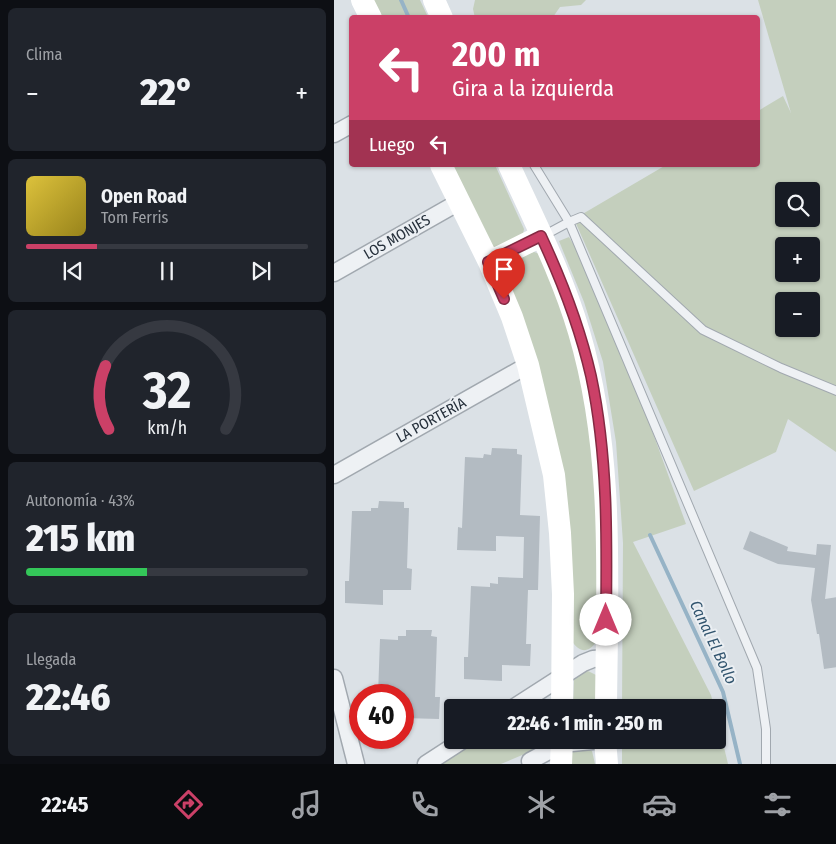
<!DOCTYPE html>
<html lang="es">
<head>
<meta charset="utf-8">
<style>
  :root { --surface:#171b24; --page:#20242c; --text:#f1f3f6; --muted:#9ea1a6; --line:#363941; --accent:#cb4067 }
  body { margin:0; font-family:"Fira Sans Condensed",sans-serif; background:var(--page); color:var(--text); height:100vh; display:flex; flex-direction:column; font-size:19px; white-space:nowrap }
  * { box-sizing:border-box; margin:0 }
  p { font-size:16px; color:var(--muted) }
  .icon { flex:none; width:28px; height:28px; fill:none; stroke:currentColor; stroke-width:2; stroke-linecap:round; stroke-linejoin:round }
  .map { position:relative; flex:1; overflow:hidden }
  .drawer { display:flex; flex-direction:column; gap:8px; padding:8px; background:#0d0f14; width:334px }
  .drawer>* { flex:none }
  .top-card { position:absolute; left:15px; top:15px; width:411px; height:152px; border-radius:5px; box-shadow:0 1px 4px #0004; background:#cb4067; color:#fff; overflow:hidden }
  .controls { position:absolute; left:441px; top:182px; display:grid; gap:10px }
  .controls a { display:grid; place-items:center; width:45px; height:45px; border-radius:5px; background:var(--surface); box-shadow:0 1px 4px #0004; font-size:25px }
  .speed { position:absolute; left:15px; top:684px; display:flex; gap:10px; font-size:25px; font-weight:700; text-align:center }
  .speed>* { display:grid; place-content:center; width:65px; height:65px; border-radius:50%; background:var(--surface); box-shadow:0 1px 4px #0004; line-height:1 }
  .speed .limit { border:8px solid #d22; background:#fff; color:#111 }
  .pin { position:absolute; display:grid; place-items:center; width:42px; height:42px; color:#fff; margin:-51px -21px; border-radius:50% 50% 50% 0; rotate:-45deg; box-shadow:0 0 5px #0007 }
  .pin .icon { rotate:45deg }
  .me { position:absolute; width:55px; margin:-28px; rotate:0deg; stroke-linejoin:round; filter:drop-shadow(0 0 4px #0008) }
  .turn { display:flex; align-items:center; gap:18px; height:105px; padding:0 20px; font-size:22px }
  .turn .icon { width:65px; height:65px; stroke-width:2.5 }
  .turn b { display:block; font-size:35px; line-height:42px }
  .then { display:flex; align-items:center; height:48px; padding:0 20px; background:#0003; gap:10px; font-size:19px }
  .big { font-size:38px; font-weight:800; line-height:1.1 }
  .drawer .widget { flex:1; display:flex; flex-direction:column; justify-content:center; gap:8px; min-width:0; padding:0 18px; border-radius:8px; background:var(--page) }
  .drawer .dial { align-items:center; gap:0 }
  .dial svg { height:130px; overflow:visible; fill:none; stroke:var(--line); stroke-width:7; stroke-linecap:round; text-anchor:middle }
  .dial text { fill:var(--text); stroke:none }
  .song { display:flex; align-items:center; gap:15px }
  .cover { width:60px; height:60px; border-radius:8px; background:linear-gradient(135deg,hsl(50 70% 55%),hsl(50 70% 35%)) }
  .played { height:5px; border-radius:2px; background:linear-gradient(90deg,var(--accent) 25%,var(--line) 25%) }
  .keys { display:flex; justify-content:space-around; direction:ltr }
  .heat { display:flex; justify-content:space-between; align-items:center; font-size:28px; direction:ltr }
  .charge { height:8px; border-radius:4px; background:linear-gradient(90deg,#34c759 43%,var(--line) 0) }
  .trip { position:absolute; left:110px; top:699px; width:282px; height:50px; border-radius:5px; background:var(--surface); box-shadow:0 1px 4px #0004; font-weight:800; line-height:50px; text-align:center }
  .tabs { display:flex; height:80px; justify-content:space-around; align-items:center; background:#090b0e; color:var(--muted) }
  .tabs .icon { width:35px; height:35px }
  .tabs .selected { color:var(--accent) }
  .tabs b { font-size:22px; color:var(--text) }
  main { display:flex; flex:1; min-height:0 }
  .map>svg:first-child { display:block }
  .green { fill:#c4cfbd; fill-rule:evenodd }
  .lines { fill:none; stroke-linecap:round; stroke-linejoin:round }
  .stream { stroke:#96b3c6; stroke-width:4 }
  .building { fill:#b3bbc2 }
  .lane-casing { stroke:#a1a8af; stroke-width:10 }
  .street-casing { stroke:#a1a8af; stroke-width:19 }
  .lane { stroke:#eef1f4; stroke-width:8 }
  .street { stroke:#eef1f4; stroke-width:16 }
  .secondary { stroke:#fff; stroke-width:22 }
  .route-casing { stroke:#842a43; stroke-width:12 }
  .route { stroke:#cb4067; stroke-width:9 }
  .labels { text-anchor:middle; stroke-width:4; stroke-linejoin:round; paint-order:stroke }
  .street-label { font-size:15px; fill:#26303b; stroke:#ebeff3 }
  .water-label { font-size:16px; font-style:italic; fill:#31546e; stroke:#ebeff3 }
</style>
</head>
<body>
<main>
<section class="drawer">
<div class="widget"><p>Clima</p>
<div class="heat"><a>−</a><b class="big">22°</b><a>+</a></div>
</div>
<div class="widget">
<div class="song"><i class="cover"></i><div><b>Open Road</b><p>Tom Ferris</p></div></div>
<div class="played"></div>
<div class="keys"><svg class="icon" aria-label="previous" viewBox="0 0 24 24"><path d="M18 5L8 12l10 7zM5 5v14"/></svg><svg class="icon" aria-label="pause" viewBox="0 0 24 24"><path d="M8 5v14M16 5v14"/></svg><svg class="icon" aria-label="next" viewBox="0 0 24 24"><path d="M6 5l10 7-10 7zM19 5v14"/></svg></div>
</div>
<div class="widget dial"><svg viewBox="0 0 100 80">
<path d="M14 69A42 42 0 1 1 86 69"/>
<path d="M14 69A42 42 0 0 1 12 30" stroke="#cb4067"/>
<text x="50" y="56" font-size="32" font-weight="700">32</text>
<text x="50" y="72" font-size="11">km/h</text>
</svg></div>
<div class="widget"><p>Autonomía · 43%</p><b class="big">215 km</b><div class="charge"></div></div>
<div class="widget"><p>Llegada</p><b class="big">22:46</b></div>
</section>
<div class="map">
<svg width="503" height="764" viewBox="0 0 503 764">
  <rect width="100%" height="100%" fill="#dbe1e6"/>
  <!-- green -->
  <path class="green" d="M39,0H86L94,17H47Z
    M141,0H252L247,5L226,7L219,17L141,18L139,9Z
    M424,0H502V452L454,419L442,452L360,491L240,219L332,165H424V111L449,96L457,113ZM450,191H478V219H450ZM450,246H478V274H450ZM450,301H478V329H450Z
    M116,165H161L190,229L188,239L154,249Z
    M235,237L268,293L352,524L299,542L377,695L380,707H288L289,543L282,442L269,362L250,302L225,241Z
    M200,252L206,254L229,310L255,408L265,522L262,642C255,653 245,653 238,641L236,562L171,273C172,259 189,256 200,252Z
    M254,671L262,675L264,707L239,708L240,679L248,673Z
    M384,722L394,764H288V740H384Z
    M141,740H215L212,745L167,764H104Z
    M248,747L258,751L261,764H234V756L240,749Z"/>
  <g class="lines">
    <!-- stream -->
    <path class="stream" d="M67,0L75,18
      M316,535L389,692L406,764"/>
  </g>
  <!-- building -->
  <path class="building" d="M158,448L183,449V454L188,455L186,515L206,516L204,590H194L192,644H197L196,666L168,665V681L130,679V657H134L137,586L156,587V583L164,584V577L189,578L190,537L162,536V551L123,550L124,527L128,528L131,457L149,458L150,454L157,455Z
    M45,501L70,502V508H75L73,568L78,569L77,590H49V605L11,603V581H15L18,511H37V508H44Z
    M416,531L454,547L453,551L482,555L483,544L497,545L491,599L503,597V667L490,669L485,634H483L477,600L481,568L444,564L409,549Z
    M72,630H98L97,636L103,637L101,697H106L105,719L69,718V695H44L46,639L64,640V636H72Z"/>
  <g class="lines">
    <defs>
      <path id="lane" d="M200,165L235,222L247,217L369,330L447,368L503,391
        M209,236L235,222L423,668L432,729V764"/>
      <path id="street" d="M0,134L18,124
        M0,273L125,202
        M0,475L194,365
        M0,678L22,764
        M179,708L249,663L259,659L272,658
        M196,761L228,744L268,740
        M92,764L129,740"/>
    </defs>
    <!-- lane casing -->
    <use href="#lane" class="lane-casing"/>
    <!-- street casing -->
    <use href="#street" class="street-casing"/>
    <!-- lane -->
    <use href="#lane" class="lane"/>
    <!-- street -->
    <use href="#street" class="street"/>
    <!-- secondary -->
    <path class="secondary" d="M28,0L37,18
      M100,0L108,18
      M107,165L155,262L178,317L194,365L220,475L226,533L229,594L228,708
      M175,165C200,220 228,274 245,332C281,453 273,583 272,708
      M155,262L207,236
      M271,740L273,764
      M227,764L228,740"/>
  </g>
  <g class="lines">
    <defs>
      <path id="route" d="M170,299L154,262L207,236C228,281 246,328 257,376C274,456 273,539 272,620"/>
    </defs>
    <!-- route casing -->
    <use href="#route" class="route-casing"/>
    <!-- route -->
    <use href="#route" class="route"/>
  </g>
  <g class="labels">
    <!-- street labels -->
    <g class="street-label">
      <text transform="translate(63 237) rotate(-30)" y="5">LOS MONJES</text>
      <text transform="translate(97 420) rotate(-29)" y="5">LA PORTERÍA</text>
    </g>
    <!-- water labels -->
    <g class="water-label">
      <text transform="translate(380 642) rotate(65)" y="6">Canal El Bollo</text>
    </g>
  </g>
</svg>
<div class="controls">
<a><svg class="icon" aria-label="search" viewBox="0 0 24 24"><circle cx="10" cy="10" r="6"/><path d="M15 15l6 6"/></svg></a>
<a>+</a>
<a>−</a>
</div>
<div class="speed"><div class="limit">40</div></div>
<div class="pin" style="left:170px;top:299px;background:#d93025"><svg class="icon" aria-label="arrive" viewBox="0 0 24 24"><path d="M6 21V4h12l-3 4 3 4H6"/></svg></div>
<svg class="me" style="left:272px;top:620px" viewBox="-20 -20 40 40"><circle r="19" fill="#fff"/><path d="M0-13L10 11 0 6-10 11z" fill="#cb4067"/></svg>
<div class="trip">22:46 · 1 min · 250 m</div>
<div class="top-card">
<div class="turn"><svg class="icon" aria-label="left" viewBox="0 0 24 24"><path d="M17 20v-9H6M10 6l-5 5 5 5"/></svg><div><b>200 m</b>Gira a la izquierda</div></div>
<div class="then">Luego<svg class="icon" aria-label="left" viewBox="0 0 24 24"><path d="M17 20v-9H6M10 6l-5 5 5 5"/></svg></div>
</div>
</div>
</main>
<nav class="tabs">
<b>22:45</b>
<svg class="icon selected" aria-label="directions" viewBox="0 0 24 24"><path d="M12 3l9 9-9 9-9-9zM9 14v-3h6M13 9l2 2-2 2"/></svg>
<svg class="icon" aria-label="music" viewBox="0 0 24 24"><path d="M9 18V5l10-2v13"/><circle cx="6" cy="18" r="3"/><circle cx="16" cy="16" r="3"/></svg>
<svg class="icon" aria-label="phone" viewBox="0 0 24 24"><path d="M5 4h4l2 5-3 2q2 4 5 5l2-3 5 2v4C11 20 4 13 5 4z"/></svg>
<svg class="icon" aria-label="climate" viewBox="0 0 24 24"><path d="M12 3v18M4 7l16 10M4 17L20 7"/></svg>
<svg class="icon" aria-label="car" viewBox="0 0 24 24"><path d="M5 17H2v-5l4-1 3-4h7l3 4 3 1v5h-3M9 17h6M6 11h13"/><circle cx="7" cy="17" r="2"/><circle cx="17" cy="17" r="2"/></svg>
<svg class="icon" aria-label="filters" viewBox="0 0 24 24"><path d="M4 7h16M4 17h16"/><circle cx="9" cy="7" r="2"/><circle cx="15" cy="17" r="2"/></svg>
</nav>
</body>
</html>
